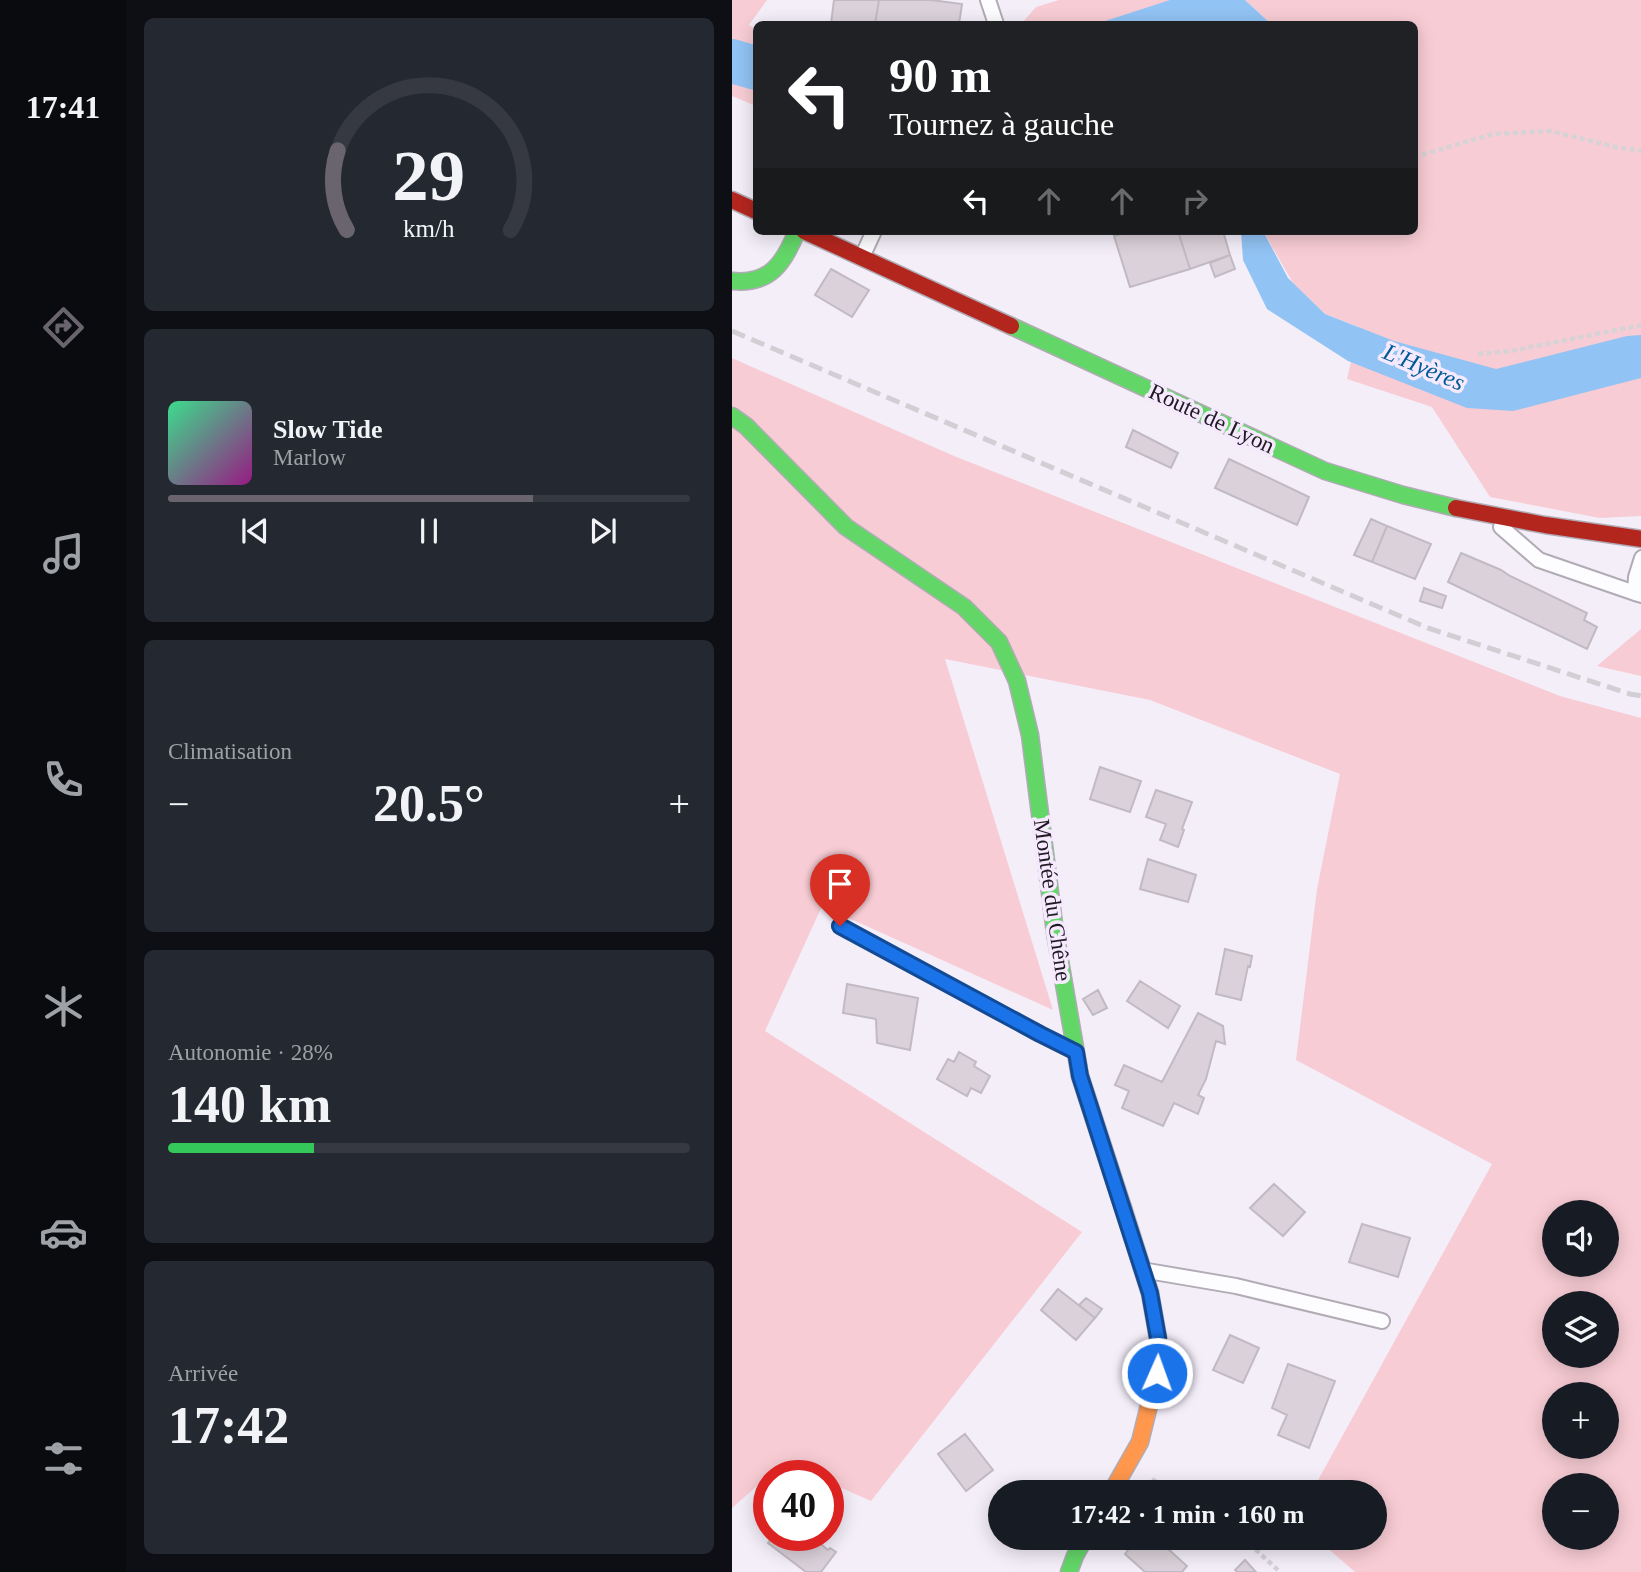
<!DOCTYPE html>
<html lang="fr">
<head>
<meta charset="utf-8">
<style>
  :root { --surface:#171b24; --page:#242831; --text:#f1f3f6; --muted:#9ea1a6; --line:#363941; --accent:#6a646f }
  body { margin:0; font-family:Georgia,serif; background:var(--page); color:var(--text); height:100vh; display:flex; flex-direction:column; font-size:26px; white-space:nowrap }
  * { box-sizing:border-box; margin:0 }
  p { font-size:23px; color:var(--muted) }
  .icon { flex:none; width:38px; height:38px; fill:none; stroke:currentColor; stroke-width:2; stroke-linecap:round; stroke-linejoin:round }
  .map { position:relative; flex:1; overflow:hidden }
  .drawer { display:flex; flex-direction:column; gap:18px; padding:18px; background:#0d0f14; width:606px }
  .drawer>* { flex:none }
  .hud { position:absolute; left:21px; top:21px; width:665px; height:214px; border-radius:10px; box-shadow:0 4px 18px #0003; background:#202124; color:#fff; overflow:hidden }
  .tools { position:absolute; left:810px; top:1200px; display:grid; gap:14px }
  .tools a { display:grid; place-items:center; width:77px; height:77px; border-radius:50%; background:var(--surface); box-shadow:0 4px 18px #0003; font-size:35px }
  .speed { position:absolute; left:21px; top:1460px; display:flex; gap:14px; font-size:35px; font-weight:700; text-align:center }
  .speed>* { display:grid; place-content:center; width:91px; height:91px; border-radius:50%; background:var(--surface); box-shadow:0 4px 18px #0003; line-height:1 }
  .speed .limit { border:10px solid #d22; background:#fff; color:#111 }
  .pin { position:absolute; display:grid; place-items:center; width:60px; height:60px; color:#fff; margin:-72px -30px; border-radius:50% 50% 50% 0; rotate:-45deg; box-shadow:0 0 7px #0007 }
  .pin .icon { rotate:45deg }
  .me { position:absolute; width:77px; margin:-38px; rotate:2deg; stroke-linejoin:round; filter:drop-shadow(0 0 5px #0008) }
  .turn { display:flex; align-items:center; gap:24px; height:147px; padding:0 21px; font-size:32px }
  .turn .icon { width:91px; height:91px; stroke-width:2.5 }
  .turn b { display:block; font-size:49px; line-height:60px }
  .lanes { display:flex; align-items:center; height:66px; padding:0 21px; background:#0003; justify-content:center; gap:35px; direction:ltr }
  .lanes .off { opacity:.35 }
  .big { font-size:52px; font-weight:800; line-height:1.1 }
  .drawer .widget { flex:1; display:flex; flex-direction:column; justify-content:center; gap:10px; min-width:0; padding:0 24px; border-radius:10px; background:var(--page) }
  .drawer .dial { align-items:center; gap:0 }
  .dial svg { height:182px; overflow:visible; fill:none; stroke:var(--line); stroke-width:7; stroke-linecap:round; text-anchor:middle }
  .dial text { fill:var(--text); stroke:none }
  .song { display:flex; align-items:center; gap:21px }
  .cover { width:84px; height:84px; border-radius:10px; background:linear-gradient(135deg,hsl(150 70% 55%),hsl(310 70% 35%)) }
  .played { height:7px; border-radius:4px; background:linear-gradient(90deg,var(--accent) 70%,var(--line) 70%) }
  .keys { display:flex; justify-content:space-around; direction:ltr }
  .heat { display:flex; justify-content:space-between; align-items:center; font-size:38px; direction:ltr }
  .charge { height:10px; border-radius:5px; background:linear-gradient(90deg,#34c759 28%,var(--line) 0) }
  .trip { position:absolute; left:256px; top:1480px; width:399px; height:70px; border-radius:35px; background:var(--surface); box-shadow:0 4px 18px #0003; font-weight:800; line-height:70px; text-align:center }
  main { display:flex; flex:1; min-height:0 }
  .tab-bar { display:flex; flex-direction:column; width:126px; justify-content:space-around; align-items:center; background:#090b0e; color:var(--muted) }
  .tab-bar .icon { width:49px; height:49px }
  .tab-bar .current { color:var(--accent) }
  .tab-bar b { font-size:32px; color:var(--text) }
  .map>svg:first-child { display:block }
  .green { fill:#f8ccd4; fill-rule:evenodd }
  .water { fill:#91c3f4 }
  .lines { fill:none; stroke-linecap:round; stroke-linejoin:round }
  .river { stroke:#91c3f4; stroke-width:44 }
  .building { fill:#dbd1da; stroke:#c2bac2; stroke-width:2 }
  .lane-casing { stroke:#b0abb5; stroke-width:18 }
  .fast-casing { stroke:#b0abb5; stroke-width:19 }
  .slow-casing { stroke:#b0abb5; stroke-width:19 }
  .jam-casing { stroke:#b0abb5; stroke-width:19 }
  .path { stroke:#d5d3d6; stroke-width:4.5; stroke-dasharray:5 3.5; stroke-linecap:butt }
  .lane { stroke:#fdfcfe; stroke-width:14 }
  .fast { stroke:#63d668; stroke-width:16 }
  .slow { stroke:#ff974d; stroke-width:16 }
  .jam { stroke:#b3261e; stroke-width:16 }
  .rail { stroke:#d1cfd3; stroke-width:5; stroke-dasharray:14 7; stroke-linecap:butt }
  .route-casing { stroke:#114b97; stroke-width:18 }
  .route { stroke:#1a73e8; stroke-width:12 }
  .labels { text-anchor:middle; stroke-width:7; stroke-linejoin:round; paint-order:stroke }
  .street-label { font-size:23px; fill:#201a25; stroke:#f5eafd }
  .water-label { font-size:24px; font-style:italic; fill:#005b96; stroke:#f5eafd }
</style>
</head>
<body>
<main>
<nav class="tab-bar">
<b>17:41</b>
<svg class="icon current" aria-label="directions" viewBox="0 0 24 24"><path d="M12 3l9 9-9 9-9-9zM9 14v-3h6M13 9l2 2-2 2"/></svg>
<svg class="icon" aria-label="music" viewBox="0 0 24 24"><path d="M9 18V5l10-2v13"/><circle cx="6" cy="18" r="3"/><circle cx="16" cy="16" r="3"/></svg>
<svg class="icon" aria-label="phone" viewBox="0 0 24 24"><path d="M5 4h4l2 5-3 2q2 4 5 5l2-3 5 2v4C11 20 4 13 5 4z"/></svg>
<svg class="icon" aria-label="climate" viewBox="0 0 24 24"><path d="M12 3v18M4 7l16 10M4 17L20 7"/></svg>
<svg class="icon" aria-label="car" viewBox="0 0 24 24"><path d="M5 17H2v-5l4-1 3-4h7l3 4 3 1v5h-3M9 17h6M6 11h13"/><circle cx="7" cy="17" r="2"/><circle cx="17" cy="17" r="2"/></svg>
<svg class="icon" aria-label="filters" viewBox="0 0 24 24"><path d="M4 7h16M4 17h16"/><circle cx="9" cy="7" r="2"/><circle cx="15" cy="17" r="2"/></svg>
</nav>
<section class="drawer">
<div class="widget dial"><svg viewBox="0 0 100 80">
<path d="M14 69A42 42 0 1 1 86 69"/>
<path d="M14 69A42 42 0 0 1 10 34" stroke="#6a646f"/>
<text x="50" y="56" font-size="32" font-weight="700">29</text>
<text x="50" y="72" font-size="11">km/h</text>
</svg></div>
<div class="widget">
<div class="song"><i class="cover"></i><div><b>Slow Tide</b><p>Marlow</p></div></div>
<div class="played"></div>
<div class="keys"><svg class="icon" aria-label="previous" viewBox="0 0 24 24"><path d="M18 5L8 12l10 7zM5 5v14"/></svg><svg class="icon" aria-label="pause" viewBox="0 0 24 24"><path d="M8 5v14M16 5v14"/></svg><svg class="icon" aria-label="next" viewBox="0 0 24 24"><path d="M6 5l10 7-10 7zM19 5v14"/></svg></div>
</div>
<div class="widget"><p>Climatisation</p>
<div class="heat"><a>−</a><b class="big">20.5°</b><a>+</a></div>
</div>
<div class="widget"><p>Autonomie · 28%</p><b class="big">140 km</b><div class="charge"></div></div>
<div class="widget"><p>Arrivée</p><b class="big">17:42</b></div>
</section>
<div class="map">
<svg width="910" height="1572" viewBox="0 0 910 1572">
  <rect width="100%" height="100%" fill="#f4eef9"/>
  <!-- green -->
  <path class="green" d="M0,0H35L17,25L24,29V106L0,96Z
    M327,0H481L494,24H289L304,7Z
    M513,0H909V516L868,518L758,497L700,407L615,379L627,327L593,314L561,283L531,231H682V24H539Z
    M0,358L222,456L828,696L909,718V1572H623L584,1538H642V1493H579L760,1164L564,1060L585,889L608,774L418,700L213,659L321,1010L90,906L33,1031L350,1232L139,1501L96,1482V1475H82L52,1462L0,1508ZM822,1213H875V1265H822ZM822,1304H875V1356H822ZM822,1395H875V1447H822ZM822,1486H875V1538H822Z
    M909,629V676L865,666Z"/>
  <!-- water -->
  <path class="water" d="M438,0H513L539,24H364Z
    M509,231H531L556,278L593,314L662,341L764,369L895,336L909,335V378L781,411L735,408L616,361L535,309L511,260Z"/>
  <g class="lines">
    <!-- river -->
    <path class="river" d="M0,61L24,68"/>
  </g>
  <!-- building -->
  <path class="building" d="M102,0H147L143,24H99Z
    M147,0H199L230,4L227,24H143Z
    M400,231H446L458,269L398,287L382,236Z
    M446,231H491L498,255L458,269Z
    M498,255L503,269L483,277L478,263Z
    M99,269L137,290L120,317L83,295Z
    M401,430L446,453L439,468L394,447Z
    M497,459L577,497L565,525L483,488Z
    M639,519L655,526L640,562L622,555Z
    M655,526L699,544L683,579L640,562Z
    M729,553L769,570L778,576L855,613L852,620L865,627L855,649L716,582Z
    M692,588L714,596L710,608L688,601Z
    M368,767L409,781L398,812L358,799Z
    M424,790L460,802L450,829L452,830L446,847L428,840L434,824L414,817Z
    M416,859L464,875L456,902L408,889Z
    M493,949L520,956L518,967L516,966L509,1000L484,994Z
    M408,981L448,1006L436,1028L395,1001Z
    M115,984L186,998L178,1050L145,1043L144,1019L111,1013Z
    M366,990L375,1008L361,1015L351,999Z
    M466,1013L491,1026L493,1044L484,1041L474,1079L466,1095L472,1098L466,1114L442,1103L431,1126L390,1108L397,1091L383,1085L392,1065L430,1082Z
    M227,1052L244,1062L242,1066L258,1076L249,1093L239,1088L235,1096L205,1079L216,1059L222,1062Z
    M542,1184L573,1212L551,1236L518,1208Z
    M630,1224L678,1238L666,1277L617,1262Z
    M326,1289L363,1318L344,1340L309,1310Z
    M354,1298L370,1309L363,1318L347,1305Z
    M498,1335L527,1348L511,1383L481,1370Z
    M556,1364L603,1381L577,1448L546,1435L555,1415L540,1408Z
    M233,1434L261,1470L234,1491L206,1454Z
    M42,1535H78L96,1550L98,1548L104,1552L89,1572H74L36,1543Z
    M405,1538H424L455,1566L450,1572H413L393,1554Z
    M513,1560L524,1572H505L503,1570Z"/>
  <g class="lines">
    <defs>
      <path id="lane" d="M256,0L264,24
        M131,255L142,231
        M769,527L807,560L903,593
        M910,558L904,577L903,593L910,595
        M108,926L308,1034L338,1049
        M416,1271L504,1286L650,1321"/>
      <path id="fast" d="M0,281C38,285 52,263 65,231
        M279,326L593,471L671,495L724,508
        M0,416L14,426L114,527L232,607L267,642L285,681L298,735L323,932L348,1076L391,1208
        M337,1572L343,1556L353,1538"/>
      <path id="slow" d="M379,1493L408,1442L425,1373L426,1338L418,1293L391,1208"/>
      <path id="jam" d="M0,200L24,211
        M72,231L279,326
        M724,508L813,525L910,539"/>
    </defs>
    <!-- lane casing -->
    <use href="#lane" class="lane-casing"/>
    <!-- fast casing -->
    <use href="#fast" class="fast-casing"/>
    <!-- slow casing -->
    <use href="#slow" class="slow-casing"/>
    <!-- jam casing -->
    <use href="#jam" class="jam-casing"/>
    <!-- path -->
    <path class="path" d="M23,119H24
      M682,157L761,134L818,131L884,147L910,151
      M746,354L779,351L910,325
      M420,1479L440,1493
      M511,1538L548,1572"/>
    <!-- lane -->
    <use href="#lane" class="lane"/>
    <!-- fast -->
    <use href="#fast" class="fast"/>
    <!-- slow -->
    <use href="#slow" class="slow"/>
    <!-- jam -->
    <use href="#jam" class="jam"/>
    <!-- rail -->
    <path class="rail" d="M0,331L696,628L898,694L910,696"/>
  </g>
  <g class="lines">
    <defs>
      <path id="route" d="M108,926L308,1034L344,1052L348,1076L418,1293L426,1338L425,1373"/>
    </defs>
    <!-- route casing -->
    <use href="#route" class="route-casing"/>
    <!-- route -->
    <use href="#route" class="route"/>
  </g>
  <g class="labels">
    <!-- street labels -->
    <g class="street-label">
      <text transform="translate(480 418) rotate(25)" y="8">Route de Lyon</text>
      <text transform="translate(321 900) rotate(82)" y="8">Montée du Chêne</text>
    </g>
    <!-- water labels -->
    <g class="water-label">
      <text transform="translate(692 367) rotate(23)" y="8">L'Hyères</text>
    </g>
  </g>
</svg>
<div class="tools">
<a><svg class="icon" aria-label="sound" viewBox="0 0 24 24"><path d="M4 9h4l5-4v14l-5-4H4zM17 9q2 3 0 6"/></svg></a>
<a><svg class="icon" aria-label="layers" viewBox="0 0 24 24"><path d="M12 4l9 5-9 5-9-5zM3 14l9 5 9-5"/></svg></a>
<a>+</a>
<a>−</a>
</div>
<div class="speed"><div class="limit">40</div></div>
<div class="pin" style="left:108px;top:926px;background:#d93025"><svg class="icon" aria-label="arrive" viewBox="0 0 24 24"><path d="M6 21V4h12l-3 4 3 4H6"/></svg></div>
<svg class="me" style="left:425px;top:1373px" viewBox="-20 -20 40 40"><circle r="17" fill="#1a73e8" stroke="#fff" stroke-width="3"/><path d="M0-11L8 9 0 5-8 9z" fill="#fff"/></svg>
<div class="trip">17:42 · 1 min · 160 m</div>
<div class="hud">
<div class="turn"><svg class="icon" aria-label="left" viewBox="0 0 24 24"><path d="M17 20v-9H6M10 6l-5 5 5 5"/></svg><div><b>90 m</b>Tournez à gauche</div></div>
<div class="lanes"><svg class="icon" aria-label="left" viewBox="0 0 24 24"><path d="M17 20v-9H6M10 6l-5 5 5 5"/></svg><svg class="icon off" aria-label="ahead" viewBox="0 0 24 24"><path d="M12 20V5M6 11l6-6 6 6"/></svg><svg class="icon off" aria-label="ahead" viewBox="0 0 24 24"><path d="M12 20V5M6 11l6-6 6 6"/></svg><svg class="icon off" aria-label="right" viewBox="0 0 24 24"><path d="M7 20v-9h11M14 6l5 5-5 5"/></svg></div>
</div>
</div>
</main>
</body>
</html>
